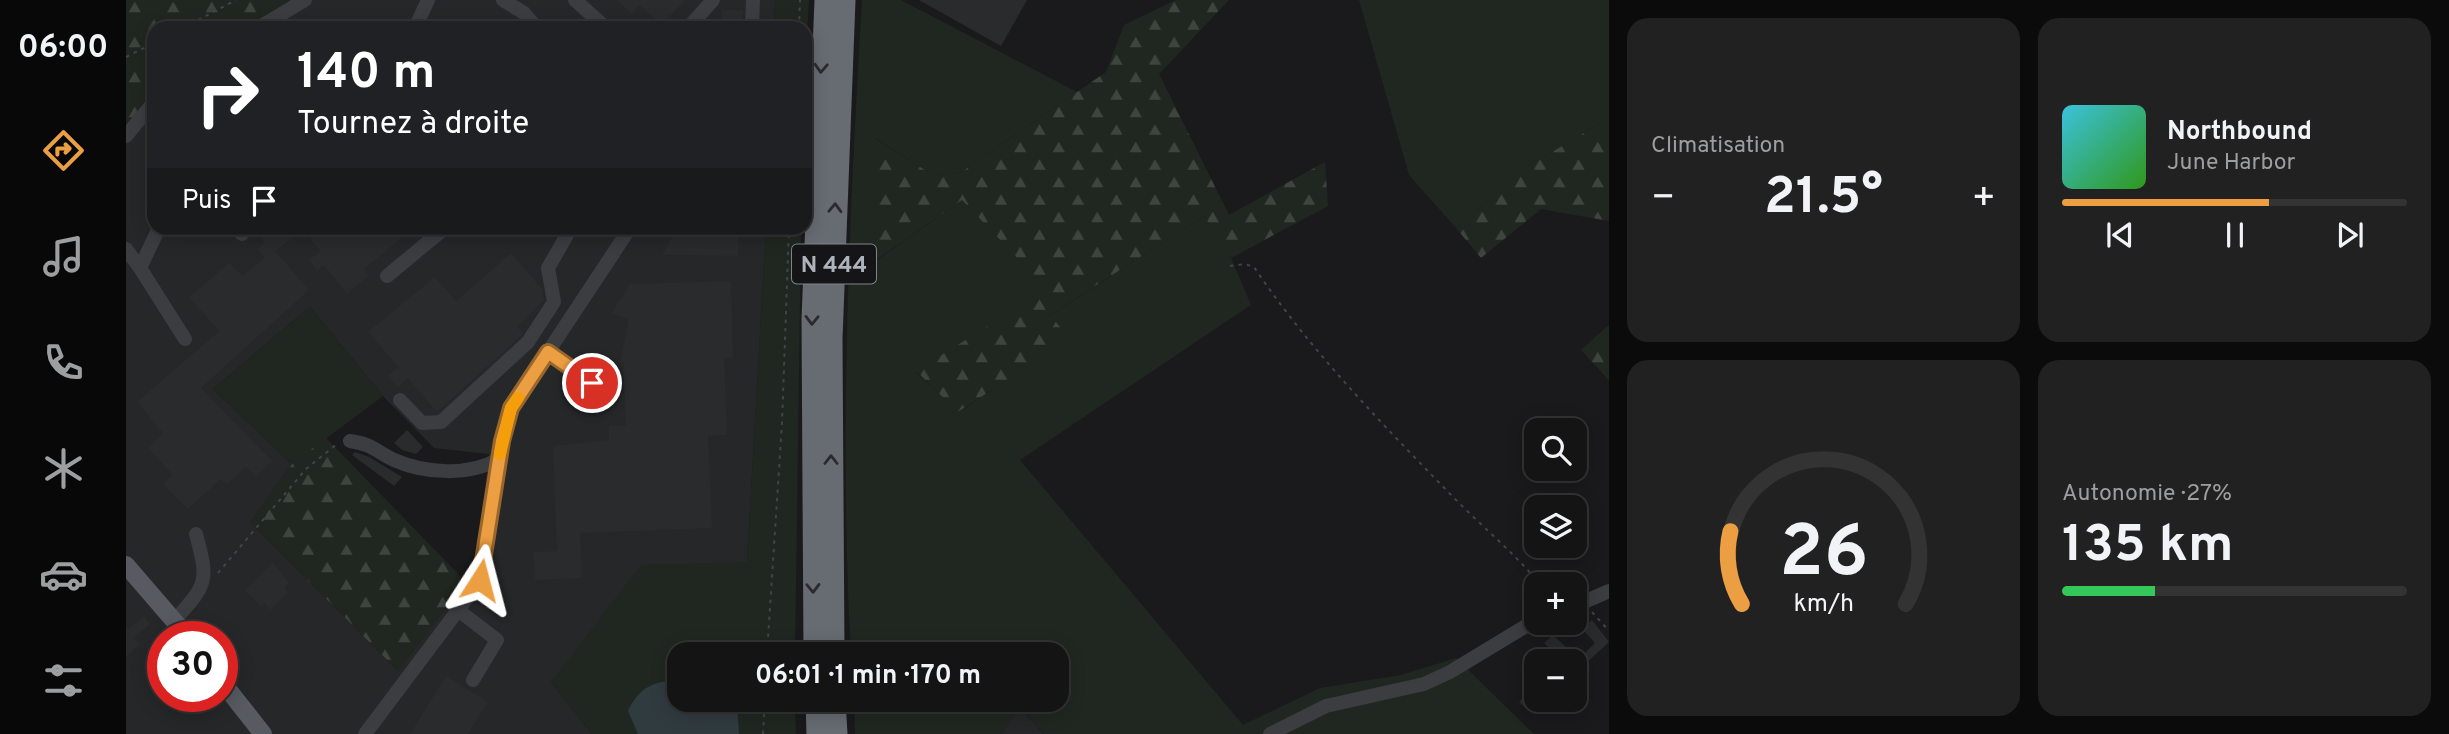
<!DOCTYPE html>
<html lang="fr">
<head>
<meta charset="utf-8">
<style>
  :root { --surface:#141415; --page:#212122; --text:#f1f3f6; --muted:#9d9ea0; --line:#333334; --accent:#ec9e42 }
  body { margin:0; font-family:Overpass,sans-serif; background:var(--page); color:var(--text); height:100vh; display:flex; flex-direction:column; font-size:26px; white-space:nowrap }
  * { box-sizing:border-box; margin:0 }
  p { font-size:23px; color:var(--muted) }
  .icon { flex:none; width:38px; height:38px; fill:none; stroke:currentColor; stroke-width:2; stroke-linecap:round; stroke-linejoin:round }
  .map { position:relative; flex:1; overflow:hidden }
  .side { display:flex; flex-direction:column; gap:18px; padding:18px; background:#0b0b0c; width:840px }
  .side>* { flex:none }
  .guide { position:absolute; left:21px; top:21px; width:665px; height:214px; border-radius:21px; box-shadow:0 4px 18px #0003,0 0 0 2px var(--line); background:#202124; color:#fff; overflow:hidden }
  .buttons { position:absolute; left:1398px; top:418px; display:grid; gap:14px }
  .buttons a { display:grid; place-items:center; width:63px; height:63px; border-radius:14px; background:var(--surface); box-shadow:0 4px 18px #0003,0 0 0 2px var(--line); font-size:35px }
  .speed { position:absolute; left:21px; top:621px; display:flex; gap:14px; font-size:35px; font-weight:700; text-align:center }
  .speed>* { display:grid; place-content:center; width:91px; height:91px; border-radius:50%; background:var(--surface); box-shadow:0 4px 18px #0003,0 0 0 2px var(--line); line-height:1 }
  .speed .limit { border:10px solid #d22; background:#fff; color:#111 }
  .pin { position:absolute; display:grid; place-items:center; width:60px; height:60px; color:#fff; margin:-30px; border:4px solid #fff; border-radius:50%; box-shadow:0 2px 7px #0007 }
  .me { position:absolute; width:77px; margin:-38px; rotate:9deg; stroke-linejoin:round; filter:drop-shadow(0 0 5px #0008) }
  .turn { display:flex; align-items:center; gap:24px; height:147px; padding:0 35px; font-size:32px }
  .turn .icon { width:91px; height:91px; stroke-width:2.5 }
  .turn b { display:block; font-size:49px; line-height:60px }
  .then { display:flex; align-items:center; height:66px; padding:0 35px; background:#0003; gap:14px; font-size:26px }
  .big { font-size:52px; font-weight:700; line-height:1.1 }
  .side .card { flex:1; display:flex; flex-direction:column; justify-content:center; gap:10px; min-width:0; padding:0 24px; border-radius:21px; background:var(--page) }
  .side .dial { align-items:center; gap:0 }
  .dial svg { height:182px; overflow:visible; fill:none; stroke:var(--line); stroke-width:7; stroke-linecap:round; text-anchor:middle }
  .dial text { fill:var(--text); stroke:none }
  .song { display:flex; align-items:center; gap:21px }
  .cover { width:84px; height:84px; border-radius:10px; background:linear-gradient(135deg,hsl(190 70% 55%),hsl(110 70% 35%)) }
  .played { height:7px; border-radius:4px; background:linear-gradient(90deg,var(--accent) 60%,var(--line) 60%) }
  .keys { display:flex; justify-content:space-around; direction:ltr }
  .heat { display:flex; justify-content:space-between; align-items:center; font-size:38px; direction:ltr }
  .charge { height:10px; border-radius:5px; background:linear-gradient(90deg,#34c759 27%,var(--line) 0) }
  .side .tiles { flex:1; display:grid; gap:18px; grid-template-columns:repeat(2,1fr) }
  .trip { position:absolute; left:541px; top:642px; width:402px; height:70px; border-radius:21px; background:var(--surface); box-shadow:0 4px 18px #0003,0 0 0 2px var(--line); font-weight:700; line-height:70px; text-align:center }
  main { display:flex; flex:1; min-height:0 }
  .menu { display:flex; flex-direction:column; width:126px; justify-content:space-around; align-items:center; background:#080808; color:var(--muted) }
  .menu .icon { width:49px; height:49px }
  .menu .current { color:var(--accent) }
  .menu b { font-size:32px; color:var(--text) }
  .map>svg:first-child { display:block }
  .built { fill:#262729; fill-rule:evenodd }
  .grass { fill:#202720 }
  .forest { fill:url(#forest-firs) }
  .water { fill:#303b40 }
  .building { fill:#2a2b2d }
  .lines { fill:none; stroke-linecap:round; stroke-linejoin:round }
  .path { stroke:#414448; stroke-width:2; stroke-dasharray:3.5 5; stroke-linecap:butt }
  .minor { stroke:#3b3d41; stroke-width:14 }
  .major { stroke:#575a60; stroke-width:18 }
  .highway { stroke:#676c72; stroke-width:21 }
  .oneway { stroke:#2a2b2e }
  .route-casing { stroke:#99672b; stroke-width:18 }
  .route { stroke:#ec9e42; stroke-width:12 }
  .slow { stroke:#f59e0b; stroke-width:12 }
  .labels { text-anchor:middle; stroke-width:7; stroke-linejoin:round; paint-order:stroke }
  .shield { fill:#151517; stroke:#7f848a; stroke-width:2 }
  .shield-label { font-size:23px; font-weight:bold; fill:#adb3bb }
</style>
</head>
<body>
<main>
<nav class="menu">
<b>06:00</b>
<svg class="icon current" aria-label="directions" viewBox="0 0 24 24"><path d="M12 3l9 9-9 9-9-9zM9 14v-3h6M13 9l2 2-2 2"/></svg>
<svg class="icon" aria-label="music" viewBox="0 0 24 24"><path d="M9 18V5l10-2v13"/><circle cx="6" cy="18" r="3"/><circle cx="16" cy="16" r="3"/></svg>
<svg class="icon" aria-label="phone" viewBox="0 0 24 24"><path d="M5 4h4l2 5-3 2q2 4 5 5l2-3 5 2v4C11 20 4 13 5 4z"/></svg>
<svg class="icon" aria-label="climate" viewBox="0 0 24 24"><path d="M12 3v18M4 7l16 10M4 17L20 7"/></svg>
<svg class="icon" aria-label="car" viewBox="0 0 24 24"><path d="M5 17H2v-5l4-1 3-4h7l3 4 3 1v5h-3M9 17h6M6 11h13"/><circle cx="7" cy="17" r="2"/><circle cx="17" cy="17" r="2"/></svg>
<svg class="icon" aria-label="filters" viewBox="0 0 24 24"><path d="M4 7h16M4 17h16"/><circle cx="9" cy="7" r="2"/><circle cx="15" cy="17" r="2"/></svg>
</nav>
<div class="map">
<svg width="1483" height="734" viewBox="0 0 1483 734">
  <defs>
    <pattern id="forest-firs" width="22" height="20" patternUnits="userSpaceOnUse" patternTransform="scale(1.75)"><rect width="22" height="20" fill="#202720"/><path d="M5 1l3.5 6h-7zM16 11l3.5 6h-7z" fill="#3e443e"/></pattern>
  </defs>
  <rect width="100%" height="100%" fill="#1a1a1c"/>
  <!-- built -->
  <path class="built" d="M166,0H649L648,28H121Z
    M28,91V228H640L621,562L425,682L466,734H0V125ZM184,307L257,396L308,448L363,454L349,569L272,671L124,522L166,464L87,389ZM37,637H96V696H37Z
    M894,707L917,734H875Z"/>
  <!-- grass -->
  <path class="grass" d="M649,0H683L679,79V28H648Z
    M736,0H775L951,92L834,173L807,175L749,138L747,263L836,200L922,289L790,372L833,412L943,339L923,316L1078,216L1105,258L1125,305L894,460L1117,725L1194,688L1275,675L1330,658L1408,734H917L894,707L875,734H729L728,700H931V654H725C713,437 723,218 736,0Z
    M1233,0H1483V118L1399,168L1330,228L1283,175Z
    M640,228H675L669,654H553V700H669L670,734H466L425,682L515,565L621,562Z
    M184,307L257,396L166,464L87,389Z"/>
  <!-- forest -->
  <path class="forest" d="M0,0H166L121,28H28V91L0,125Z
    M1050,0H1103L1033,74L1103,215L1199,162L1202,206L1105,258L1078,216L924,315L944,339L832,412L790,371L921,289L836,200L746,263L748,138L807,175L834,173L980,72L998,25Z
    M1483,118V221L1415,209L1355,258L1330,228L1399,168Z
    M1483,325V380L1455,350Z
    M200,438L340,582L272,671L124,522L166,464Z"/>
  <!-- water -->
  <path class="water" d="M545,681L553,684V700H602L611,703L613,734H512L502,711C511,692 523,682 545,681Z"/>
  <!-- building -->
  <path class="building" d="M491,0H559L536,25L513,5L506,14Z
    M793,0H901L875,46Z
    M596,9L617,10L616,28H595Z
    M133,228H271L277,237L238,269L242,276L221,294L198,265L191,271L183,260L194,251L178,230L149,251L183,290L75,388L146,461L130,477L120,467L100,485L95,479L62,509L37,484L47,475L22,448L37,433L11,402L93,331L63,297L103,263L117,276L138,258L131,249L138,243Z
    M566,228H612V256L536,255L547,236H565Z
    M385,253L416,289L418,300L391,327L397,333L395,336L311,412L282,378L272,387L261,376L272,367L242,332L309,277L330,301Z
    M605,281L607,358L598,359L601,435L582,436L586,528L454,533L456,578L409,580L407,552L431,551L427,446L483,440V426H500L497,363H494L503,319L485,314L504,284Z
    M281,430L297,447L290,454L276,450L268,443Z
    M229,452L243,457L276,477L268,486L226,455Z
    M147,562L163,583L158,588L162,593L144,610L138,603L135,606L119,590Z
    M18,616L24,624L8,637L14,645L0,656V627L2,629Z
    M1466,620L1483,642L1459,664L1464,669L1455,679L1449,673V662H1438L1418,643L1427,635L1453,659L1469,643L1456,629Z
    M320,676L362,702L342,734H284Z
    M1410,684V704L1403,711L1393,702Z"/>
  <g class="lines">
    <!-- path -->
    <path class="path" d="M57,28L110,0
      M673,28L674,0
      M0,57L28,43
      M1104,266L1119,264L1128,267C1185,352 1260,428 1331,501C1359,529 1389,554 1414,584
      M92,573L180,469L211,444
      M1466,612L1483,631
      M641,654L656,423L663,228
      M637,734L639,700"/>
    <!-- minor -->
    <path class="minor" d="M377,0L398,13L411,28
      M449,0L480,28
      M132,28L179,0
      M289,28L302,0
      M562,28L587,0
      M626,28L627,0
      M0,136L28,102
      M33,228L14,268L59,339
      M109,228L116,234
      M0,249L14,268
      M261,276L319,228
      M422,352L466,383
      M274,400L296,423L315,422L402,342L428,302L422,268L445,228
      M224,441C246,444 250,451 268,460C300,474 343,476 373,459
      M1449,606L1483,591
      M332,610L371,640L347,680
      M49,620C81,584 83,582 70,534
      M239,734L354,581L376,441L385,408L504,228
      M1144,734L1200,706L1298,684L1324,672L1410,620"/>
    <!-- major -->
    <path class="major" d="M0,565L62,637
      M96,682L137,734"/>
    <!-- highway -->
    <path class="highway" d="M688,654L686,319L699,0
      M708,654L706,339L719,0
      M690,700L691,734
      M709,700L711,734"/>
  </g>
  <!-- one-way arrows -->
  <defs><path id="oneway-chevron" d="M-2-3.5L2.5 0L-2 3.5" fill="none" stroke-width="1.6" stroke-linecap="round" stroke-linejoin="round" transform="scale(1.75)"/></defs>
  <g class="oneway">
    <use href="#oneway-chevron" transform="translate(695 68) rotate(93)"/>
    <use href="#oneway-chevron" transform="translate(709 208) rotate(-88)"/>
    <use href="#oneway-chevron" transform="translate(686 320) rotate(91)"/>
    <use href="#oneway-chevron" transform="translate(705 460) rotate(-90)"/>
    <use href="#oneway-chevron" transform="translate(687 588) rotate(89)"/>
  </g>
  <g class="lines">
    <defs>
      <path id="route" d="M354,580L376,441L385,408L422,352L466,383"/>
    </defs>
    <!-- route casing -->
    <use href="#route" class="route-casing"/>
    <!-- route -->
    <use href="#route" class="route"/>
    <!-- slow -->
    <path class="slow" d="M374,454L385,408L392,398"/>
  </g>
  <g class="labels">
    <!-- shield labels -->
    <rect class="shield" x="666" y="244.5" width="84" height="39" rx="5"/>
    <g class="shield-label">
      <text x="708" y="272">N 444</text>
    </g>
  </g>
</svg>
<div class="buttons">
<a><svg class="icon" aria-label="search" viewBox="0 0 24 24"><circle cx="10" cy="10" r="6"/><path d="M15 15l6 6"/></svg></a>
<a><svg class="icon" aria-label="layers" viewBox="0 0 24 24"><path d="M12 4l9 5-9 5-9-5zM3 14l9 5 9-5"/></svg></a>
<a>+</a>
<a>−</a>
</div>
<div class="speed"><div class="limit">30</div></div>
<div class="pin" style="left:466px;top:383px;background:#d93025"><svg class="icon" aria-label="arrive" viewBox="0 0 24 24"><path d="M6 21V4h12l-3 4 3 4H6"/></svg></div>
<svg class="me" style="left:354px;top:580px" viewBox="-20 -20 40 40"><path d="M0-17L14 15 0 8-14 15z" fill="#ec9e42" stroke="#fff" stroke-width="4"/></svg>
<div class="trip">06:01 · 1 min · 170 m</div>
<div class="guide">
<div class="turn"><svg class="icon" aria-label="right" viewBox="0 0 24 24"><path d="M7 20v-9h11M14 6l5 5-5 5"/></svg><div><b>140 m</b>Tournez à droite</div></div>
<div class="then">Puis<svg class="icon" aria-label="arrive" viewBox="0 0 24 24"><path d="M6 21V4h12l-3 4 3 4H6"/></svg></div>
</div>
</div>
<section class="side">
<div class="tiles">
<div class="card"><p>Climatisation</p>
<div class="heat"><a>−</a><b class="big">21.5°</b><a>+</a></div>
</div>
<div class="card">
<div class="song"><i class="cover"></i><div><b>Northbound</b><p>June Harbor</p></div></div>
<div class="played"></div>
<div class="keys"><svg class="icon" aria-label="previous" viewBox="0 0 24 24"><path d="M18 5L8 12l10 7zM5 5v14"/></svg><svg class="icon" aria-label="pause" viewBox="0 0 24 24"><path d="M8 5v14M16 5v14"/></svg><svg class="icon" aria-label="next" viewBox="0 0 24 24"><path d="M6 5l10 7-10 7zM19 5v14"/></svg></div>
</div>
<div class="card dial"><svg viewBox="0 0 100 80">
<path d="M14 69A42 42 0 1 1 86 69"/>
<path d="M14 69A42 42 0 0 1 9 37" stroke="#ec9e42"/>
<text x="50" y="56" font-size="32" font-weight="700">26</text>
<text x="50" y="72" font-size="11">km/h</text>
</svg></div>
<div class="card"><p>Autonomie · 27%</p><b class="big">135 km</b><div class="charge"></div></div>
</div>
</section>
</main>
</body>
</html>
